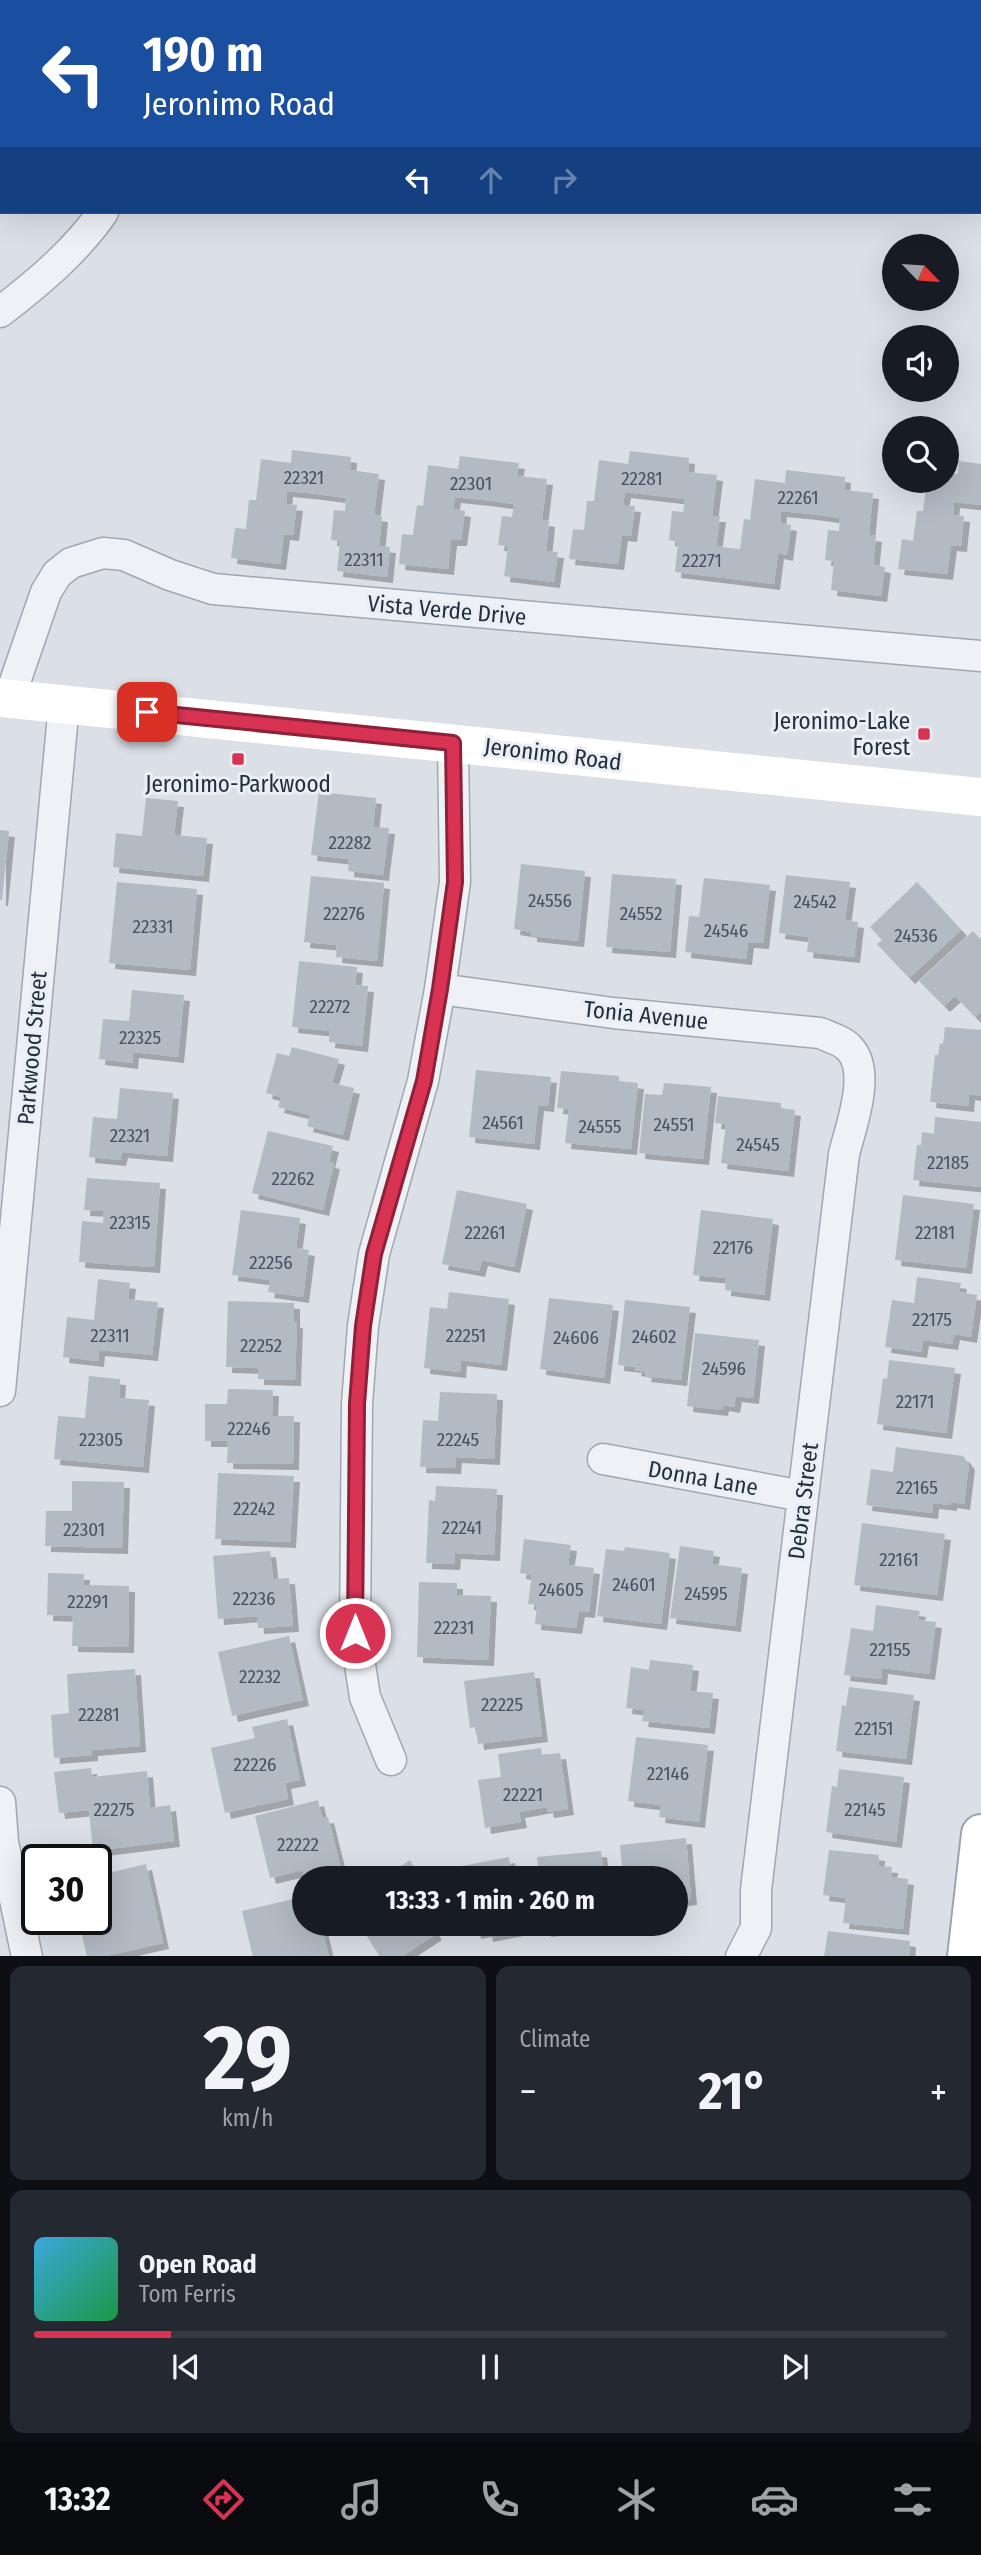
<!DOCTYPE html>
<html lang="en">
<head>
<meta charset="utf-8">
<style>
  :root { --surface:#171b24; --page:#242831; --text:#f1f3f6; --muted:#9ea1a6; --line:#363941; --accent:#d93354 }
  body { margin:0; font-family:"Fira Sans Condensed",sans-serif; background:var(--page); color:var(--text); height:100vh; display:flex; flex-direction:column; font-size:26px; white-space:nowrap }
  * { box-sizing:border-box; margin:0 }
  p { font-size:23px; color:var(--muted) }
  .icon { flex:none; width:38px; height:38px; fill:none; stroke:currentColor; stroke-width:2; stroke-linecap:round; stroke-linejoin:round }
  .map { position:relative; height:1956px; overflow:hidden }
  .drawer { display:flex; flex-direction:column; gap:10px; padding:10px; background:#0d0f14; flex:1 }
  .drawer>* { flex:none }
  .guide { position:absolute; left:0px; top:0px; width:982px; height:214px; box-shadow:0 7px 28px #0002; background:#1a4fa0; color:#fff; overflow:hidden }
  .needle { width:46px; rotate:115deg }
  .controls { position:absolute; left:882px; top:234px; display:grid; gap:14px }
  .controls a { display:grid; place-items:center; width:77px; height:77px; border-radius:50%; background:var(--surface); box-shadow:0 7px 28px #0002; font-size:35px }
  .speed { position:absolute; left:21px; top:1844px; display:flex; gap:14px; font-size:35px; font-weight:700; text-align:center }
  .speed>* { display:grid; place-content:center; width:91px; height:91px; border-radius:50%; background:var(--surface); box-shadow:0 7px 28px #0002; line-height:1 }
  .speed .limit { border:4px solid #111; border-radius:10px; background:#fff; color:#111 }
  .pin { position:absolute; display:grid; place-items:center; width:60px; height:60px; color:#fff; margin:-30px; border-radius:14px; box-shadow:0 4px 10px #0006 }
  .me { position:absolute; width:77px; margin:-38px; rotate:0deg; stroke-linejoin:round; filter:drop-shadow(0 0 5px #0008) }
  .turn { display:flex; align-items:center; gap:24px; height:147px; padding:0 28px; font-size:32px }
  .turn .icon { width:91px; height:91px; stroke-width:2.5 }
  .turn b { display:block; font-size:49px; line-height:60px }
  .lanes { display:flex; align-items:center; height:66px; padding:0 28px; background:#0003; justify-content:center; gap:35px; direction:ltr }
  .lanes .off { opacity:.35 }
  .big { font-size:52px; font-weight:700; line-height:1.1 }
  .drawer .widget { flex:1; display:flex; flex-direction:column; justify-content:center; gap:10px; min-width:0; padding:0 24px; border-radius:14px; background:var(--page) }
  .drawer .dial { align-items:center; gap:0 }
  .dial b { font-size:91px; line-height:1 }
  .song { display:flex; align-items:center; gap:21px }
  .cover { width:84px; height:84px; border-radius:10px; background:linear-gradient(135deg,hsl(200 70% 55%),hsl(140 70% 35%)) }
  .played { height:7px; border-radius:4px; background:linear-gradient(90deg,var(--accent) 15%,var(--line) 15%) }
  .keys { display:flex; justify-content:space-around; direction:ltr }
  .heat { display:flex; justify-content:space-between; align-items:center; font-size:38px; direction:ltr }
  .drawer .tiles { flex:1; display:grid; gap:10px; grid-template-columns:1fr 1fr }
  .widget:last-child { grid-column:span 2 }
  .trip { position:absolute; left:292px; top:1866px; width:396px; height:70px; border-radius:35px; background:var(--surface); box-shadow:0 7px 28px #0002; font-weight:700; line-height:70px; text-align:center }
  .tabs { display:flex; height:112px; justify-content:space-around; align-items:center; background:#090b0e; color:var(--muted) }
  .tabs .icon { width:49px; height:49px }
  .tabs .on { color:var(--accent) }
  .tabs b { font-size:32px; color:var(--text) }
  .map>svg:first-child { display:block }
  .building { fill:#b2bac4; filter:url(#shadow) }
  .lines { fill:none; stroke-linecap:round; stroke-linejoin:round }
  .minor-casing { stroke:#a0a7b1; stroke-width:33 }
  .primary-casing { stroke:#99a5b4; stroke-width:42 }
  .minor { stroke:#eef1f5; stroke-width:30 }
  .secondary { stroke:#fff; stroke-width:38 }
  .primary { stroke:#fff; stroke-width:38 }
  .route-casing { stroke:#8d2137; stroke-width:18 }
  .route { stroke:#d93354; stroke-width:12 }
  .poi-dot { fill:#d93354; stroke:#eaeff5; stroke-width:2.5 }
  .labels { text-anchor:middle; stroke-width:6; stroke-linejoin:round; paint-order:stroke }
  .number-label { font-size:19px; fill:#485260 }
  .street-label { font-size:23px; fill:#242f3e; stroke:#eaeff5 }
  .poi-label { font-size:23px; fill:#242f3e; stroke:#eaeff5; text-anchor:end }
</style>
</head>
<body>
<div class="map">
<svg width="981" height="1957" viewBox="0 0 981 1957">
  <defs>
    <filter id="shadow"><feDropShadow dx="6" dy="6" stdDeviation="0" flood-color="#0004"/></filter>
  </defs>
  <rect width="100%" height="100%" fill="#dbe0e7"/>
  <!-- building -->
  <path class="building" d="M292,450L351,457L350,470L379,474L374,515L382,516L379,546L390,547L387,577L337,571L340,541L331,540L334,510L345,511L346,498L317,494L287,491L286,504L297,505L293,535L284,534L280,564L231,558L235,528L246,529L249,500H256L261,459L291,463Z
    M630,451L689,458L688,472L717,475L712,516H720L716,546L729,548L740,549L744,519L750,520L755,479L785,483L786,470L845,477L844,490L873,493L869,535L876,536L873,565L885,567L881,596L831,590L834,561L825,560L828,530L839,531L840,518L811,514L781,511L780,523L791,525L787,555L778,553L774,584L675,572L678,542L669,540L672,511L683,512L685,499L625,492L623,505L635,506L631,536L622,535L618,564L569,559L573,529L584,530L587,501H594L599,460L628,464Z
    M460,456L519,463L517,476L547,479L542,520L549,521L546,551L558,552L554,582L504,576L508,546L498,545L502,516L512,517L514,504L484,500L455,497L453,509L465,511L461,540H451L448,569L399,564L402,534L413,535L417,505L423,506L428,465L458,469Z
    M959,461L981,464V505L954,502L953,515L964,516L961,546L951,545L947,574L898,569L902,539L913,541L917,511H923L927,481H947V473L958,474Z
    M319,792L376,798L373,827L389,828L383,875L348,871L349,859L311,855Z
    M146,798L178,801L174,835L207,838L203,876L113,867L116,833L142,836Z
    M0,830L9,831L2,900H0Z
    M521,864L585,871L578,941L531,936V932L514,929Z
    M612,874L676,879L670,952L606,947Z
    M786,875L850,882L845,920L858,922L854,957L807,952L809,937L779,933Z
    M311,876L384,883L377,961L336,957L337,945L304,942Z
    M704,878L770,885L763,943L748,942L746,959L685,952L689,916L699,917Z
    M117,882L197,889L190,970L109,963Z
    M917,882L961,930L909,978L877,944L882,940L870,927Z
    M973,931L981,940V1012L975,1017L955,996L944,1006L919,981Z
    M299,961L357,967L355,985L368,986L362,1046L329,1042L330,1031L292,1027Z
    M132,990L184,995L178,1057L133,1052L132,1063L99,1059L103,1019L129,1021Z
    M945,1027L981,1030V1096L969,1094L968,1106L930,1102L935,1055H938L940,1043L943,1044Z
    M292,1047L339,1059L332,1083L354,1088L343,1135L307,1126L310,1115L278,1107L281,1097L266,1093L277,1053L289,1056Z
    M476,1070L551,1077L548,1106L538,1105L534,1144L469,1137Z
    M561,1071L619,1076V1081L638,1083L631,1149L565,1143L569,1109L557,1108Z
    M664,1083L711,1087L703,1159L639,1153L645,1094L662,1095Z
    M120,1088L173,1093L167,1156L122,1152L120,1160L89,1157L93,1117L117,1119Z
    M718,1096L781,1103V1108L795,1110L788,1171L721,1163L726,1124L715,1123Z
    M935,1117L981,1122V1187L913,1180L917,1145H921L922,1132L934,1134Z
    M268,1131L333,1146L329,1162L334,1163L323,1210L252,1193Z
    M87,1178L160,1183L154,1267L79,1262L82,1221L103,1223L104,1211L84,1210Z
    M457,1190L527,1204L514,1267L482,1260L479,1271L442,1264Z
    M903,1195L974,1204L966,1268L895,1260Z
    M241,1210L300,1218L296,1248L309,1250L303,1297L268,1292L270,1280L232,1275Z
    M701,1210L773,1219L764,1295L725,1290L726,1278L693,1275Z
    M917,1277L961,1283L959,1292L977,1295L971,1337L954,1334L952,1344L923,1340L921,1352L885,1347L892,1300L914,1303Z
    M98,1279L130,1283L128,1299L158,1302L152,1355L99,1350L98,1361L63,1357L67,1317L94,1320Z
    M449,1292L509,1299L501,1365L461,1360L460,1372L424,1368L430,1307L447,1309Z
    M549,1298L613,1305L604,1378L540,1369Z
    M625,1300L690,1307L681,1380L645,1376L646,1372L635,1370L636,1367L618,1365Z
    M228,1301L294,1303V1322H297L295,1380L258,1379V1368L226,1367Z
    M695,1333L759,1340L753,1398L736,1396L734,1407L723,1405L722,1410L687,1406Z
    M889,1360L955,1368L946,1433L877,1424L883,1378L887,1379Z
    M89,1376L120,1379L119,1398L149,1400L143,1467L54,1459L58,1416L85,1418Z
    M228,1389L273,1390L272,1416H294L293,1464L227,1463L228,1441H205V1404H227Z
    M440,1392L497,1394L494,1459L456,1457L455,1468L420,1467L423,1420L438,1421Z
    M896,1447L963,1456L969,1464L964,1504L951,1502V1505L933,1503L932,1513L866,1505L871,1469L893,1472Z
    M218,1473L294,1476L290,1542L215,1539Z
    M72,1481L124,1482L122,1548L45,1546L46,1511H72Z
    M436,1486L497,1489L494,1555L455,1553L454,1564L426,1563L429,1500L435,1501Z
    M862,1523L945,1534L937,1595L854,1585Z
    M524,1539L571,1545L568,1565L594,1568L589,1612L579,1611L576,1628L535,1624L537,1605L528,1604L532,1575L520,1573Z
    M680,1546L714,1551L712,1564L742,1568L735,1626L670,1618Z
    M625,1547L670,1553L661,1624L597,1616L606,1549L624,1551Z
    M270,1551L273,1579L289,1578L293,1626L258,1628L257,1616L218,1619L213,1556Z
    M48,1573L84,1574L83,1585L129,1586L128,1647L72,1646L73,1616L47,1615Z
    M419,1582L457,1583V1595L491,1596L488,1660L417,1657Z
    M876,1605L920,1611L918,1620L936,1622L929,1674L882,1668L881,1679L844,1675L851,1628L873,1631Z
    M289,1636L303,1700L232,1716L218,1652Z
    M650,1660L693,1665L690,1691L713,1693L709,1728L642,1721L644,1710L626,1708L631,1667L649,1670Z
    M135,1669L140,1746L92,1750V1755L54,1758L51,1715L69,1713L67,1674Z
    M534,1672L542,1736L478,1744L476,1727L470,1728L464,1681Z
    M849,1687L914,1695L906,1759L836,1751L842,1705L846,1706Z
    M287,1719L300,1780L285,1783L288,1799L225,1813L211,1748L255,1738L252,1727Z
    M636,1737L708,1745L699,1822L659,1817L661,1805L628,1801Z
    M541,1748L542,1755L560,1753L568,1809L548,1812L547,1807L519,1812L521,1822L485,1828L478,1780L501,1777L498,1754Z
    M91,1768L92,1777L147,1771L150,1808L170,1805L174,1841L93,1851L89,1810L59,1813L54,1772Z
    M839,1769L904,1777L896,1842L826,1832L832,1786L837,1787Z
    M318,1800L322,1818L328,1817L342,1873L323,1878H305L303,1870L270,1878L255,1816Z
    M686,1838L691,1899L676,1901V1878H623L620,1845Z
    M829,1850L879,1855L878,1866L892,1867L891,1877L908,1879L903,1929L843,1923L846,1898L823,1895Z
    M601,1851L604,1878H539L537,1857Z
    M509,1857L512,1878H447L446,1869Z
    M410,1860L421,1878H382Z
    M146,1864L163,1943L101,1957H87L81,1931L101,1927L96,1911V1876Z
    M298,1898L304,1926L321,1923L329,1957H253L242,1911Z
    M372,1923H429L436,1934L401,1957H380L366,1935L375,1929Z
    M473,1923H533L534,1927L487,1936L486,1931L475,1933Z
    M544,1923H595V1925L545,1931Z
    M828,1931L910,1941L909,1957H824Z"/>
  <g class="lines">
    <defs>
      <path id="minor" d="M233,2L234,0
        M623,2L626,0
        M0,312C38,283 76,251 103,212
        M9,699L46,592L57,574L71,563L103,553L124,555L170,575L213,589L981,656
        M440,989L613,1013L820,1033C829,1037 843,1041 849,1048C872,1071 851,1126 844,1154L756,1890V1928L741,1957
        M0,1391L64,704
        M603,1459L803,1496
        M391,1760L365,1697L355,1633L357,1404L363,1326L374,1254L423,1081L440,989L455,882L453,743
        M0,1802L3,1842L27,1957"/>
      <path id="primary" d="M967,1957L981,1834"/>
    </defs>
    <!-- minor casing -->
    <use href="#minor" class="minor-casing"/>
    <!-- primary casing -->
    <use href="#primary" class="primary-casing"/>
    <!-- minor -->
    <use href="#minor" class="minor"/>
    <!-- secondary -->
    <path class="secondary" d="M0,698L981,797"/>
    <!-- primary -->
    <use href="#primary" class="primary"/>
  </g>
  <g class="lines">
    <defs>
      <path id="route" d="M147,712L453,743L455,882L440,989L424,1081L374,1254L363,1326L357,1404L355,1633"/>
    </defs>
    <!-- route casing -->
    <use href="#route" class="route-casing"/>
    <!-- route -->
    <use href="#route" class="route"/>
  </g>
  <!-- markers -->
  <g class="poi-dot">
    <rect x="917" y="727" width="14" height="14" rx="3.5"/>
    <rect x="231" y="752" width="14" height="14" rx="3.5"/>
  </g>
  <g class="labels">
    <!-- number labels -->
    <g class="number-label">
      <text x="304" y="484">22321</text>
      <text x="642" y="485">22281</text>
      <text x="471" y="490">22301</text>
      <text x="798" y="504">22261</text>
      <text x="364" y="566">22311</text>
      <text x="702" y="567">22271</text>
      <text x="350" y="849">22282</text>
      <text x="550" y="907">24556</text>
      <text x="815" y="908">24542</text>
      <text x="344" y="920">22276</text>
      <text x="641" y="920">24552</text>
      <text x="153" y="933">22331</text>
      <text x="726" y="937">24546</text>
      <text x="916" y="942">24536</text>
      <text x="330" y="1013">22272</text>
      <text x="140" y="1044">22325</text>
      <text x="503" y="1129">24561</text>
      <text x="674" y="1131">24551</text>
      <text x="600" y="1133">24555</text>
      <text x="130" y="1142">22321</text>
      <text x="758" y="1151">24545</text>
      <text x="948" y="1169">22185</text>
      <text x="293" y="1185">22262</text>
      <text x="130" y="1229">22315</text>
      <text x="485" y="1239">22261</text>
      <text x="935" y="1239">22181</text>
      <text x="733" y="1254">22176</text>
      <text x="271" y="1269">22256</text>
      <text x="932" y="1326">22175</text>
      <text x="110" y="1342">22311</text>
      <text x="466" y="1342">22251</text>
      <text x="654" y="1343">24602</text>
      <text x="576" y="1344">24606</text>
      <text x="261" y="1352">22252</text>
      <text x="724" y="1375">24596</text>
      <text x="915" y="1408">22171</text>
      <text x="249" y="1435">22246</text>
      <text x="101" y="1446">22305</text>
      <text x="458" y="1446">22245</text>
      <text x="917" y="1494">22165</text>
      <text x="254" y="1515">22242</text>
      <text x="462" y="1534">22241</text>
      <text x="84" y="1536">22301</text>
      <text x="899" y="1566">22161</text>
      <text x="634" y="1591">24601</text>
      <text x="561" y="1596">24605</text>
      <text x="706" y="1600">24595</text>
      <text x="254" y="1605">22236</text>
      <text x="88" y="1608">22291</text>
      <text x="454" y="1634">22231</text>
      <text x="890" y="1656">22155</text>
      <text x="260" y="1683">22232</text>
      <text x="502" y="1711">22225</text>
      <text x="99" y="1721">22281</text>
      <text x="874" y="1735">22151</text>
      <text x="255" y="1771">22226</text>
      <text x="668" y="1780">22146</text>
      <text x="523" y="1801">22221</text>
      <text x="114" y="1816">22275</text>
      <text x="865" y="1816">22145</text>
      <text x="298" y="1851">22222</text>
    </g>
    <!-- street labels -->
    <g class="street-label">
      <text transform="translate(447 610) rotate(5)" y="8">Vista Verde Drive</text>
      <text transform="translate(553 754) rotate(7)" y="8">Jeronimo Road</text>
      <text transform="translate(646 1015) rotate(6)" y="8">Tonia Avenue</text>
      <text transform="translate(32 1048) rotate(-85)" y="8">Parkwood Street</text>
      <text transform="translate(703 1478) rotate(10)" y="8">Donna Lane</text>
      <text transform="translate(803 1501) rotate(-83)" y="8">Debra Street</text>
    </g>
    <!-- poi labels -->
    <g class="poi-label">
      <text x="910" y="729">Jeronimo-Lake<tspan x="910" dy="26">Forest</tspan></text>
      <text x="238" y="792" text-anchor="middle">Jeronimo-Parkwood</text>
    </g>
  </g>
</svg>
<div class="controls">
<a><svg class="needle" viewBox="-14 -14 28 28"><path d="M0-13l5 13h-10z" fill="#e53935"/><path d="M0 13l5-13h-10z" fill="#9ea1a6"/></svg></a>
<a><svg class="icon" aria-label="sound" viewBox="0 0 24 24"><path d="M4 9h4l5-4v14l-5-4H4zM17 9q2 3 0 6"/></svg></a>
<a><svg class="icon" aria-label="search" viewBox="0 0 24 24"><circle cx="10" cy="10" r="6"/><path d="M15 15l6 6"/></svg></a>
</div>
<div class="speed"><div class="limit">30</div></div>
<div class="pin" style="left:147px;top:712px;background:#d93025"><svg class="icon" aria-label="arrive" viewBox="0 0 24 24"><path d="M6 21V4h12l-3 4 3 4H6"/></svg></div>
<svg class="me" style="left:355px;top:1633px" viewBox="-20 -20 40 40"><circle r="17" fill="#d93354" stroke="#fff" stroke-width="3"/><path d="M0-11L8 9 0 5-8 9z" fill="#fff"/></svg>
<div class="trip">13:33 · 1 min · 260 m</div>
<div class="guide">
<div class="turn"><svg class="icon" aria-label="left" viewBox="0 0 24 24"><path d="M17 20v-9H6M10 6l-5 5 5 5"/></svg><div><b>190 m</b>Jeronimo Road</div></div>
<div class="lanes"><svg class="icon" aria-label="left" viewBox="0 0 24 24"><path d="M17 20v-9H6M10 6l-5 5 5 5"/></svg><svg class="icon off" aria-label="ahead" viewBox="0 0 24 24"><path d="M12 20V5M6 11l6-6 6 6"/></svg><svg class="icon off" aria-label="right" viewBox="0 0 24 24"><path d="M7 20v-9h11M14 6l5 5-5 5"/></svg></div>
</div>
</div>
<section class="drawer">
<div class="tiles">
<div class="widget dial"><b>29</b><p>km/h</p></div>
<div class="widget"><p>Climate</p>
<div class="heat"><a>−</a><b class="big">21°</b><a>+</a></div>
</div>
<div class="widget">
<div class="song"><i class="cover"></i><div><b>Open Road</b><p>Tom Ferris</p></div></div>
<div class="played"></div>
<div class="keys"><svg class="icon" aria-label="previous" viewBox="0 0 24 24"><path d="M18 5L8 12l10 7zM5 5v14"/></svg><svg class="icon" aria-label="pause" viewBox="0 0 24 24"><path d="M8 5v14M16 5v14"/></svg><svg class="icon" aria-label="next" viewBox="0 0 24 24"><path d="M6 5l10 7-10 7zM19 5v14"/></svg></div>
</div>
</div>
</section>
<nav class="tabs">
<b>13:32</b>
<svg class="icon on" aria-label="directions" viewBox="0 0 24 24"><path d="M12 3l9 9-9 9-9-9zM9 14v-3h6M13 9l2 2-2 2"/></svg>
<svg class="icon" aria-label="music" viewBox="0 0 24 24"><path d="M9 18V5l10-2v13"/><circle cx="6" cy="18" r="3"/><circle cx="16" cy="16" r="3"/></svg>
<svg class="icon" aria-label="phone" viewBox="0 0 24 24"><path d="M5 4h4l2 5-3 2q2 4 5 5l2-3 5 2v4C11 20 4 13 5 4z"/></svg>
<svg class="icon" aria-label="climate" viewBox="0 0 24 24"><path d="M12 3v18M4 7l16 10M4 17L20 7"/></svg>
<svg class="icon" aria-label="car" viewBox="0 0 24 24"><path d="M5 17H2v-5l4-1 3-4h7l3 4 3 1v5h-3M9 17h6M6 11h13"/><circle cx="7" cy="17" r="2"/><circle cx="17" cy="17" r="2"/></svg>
<svg class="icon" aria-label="filters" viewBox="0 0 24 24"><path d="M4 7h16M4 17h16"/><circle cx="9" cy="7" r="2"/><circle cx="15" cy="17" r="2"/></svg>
</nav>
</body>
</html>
